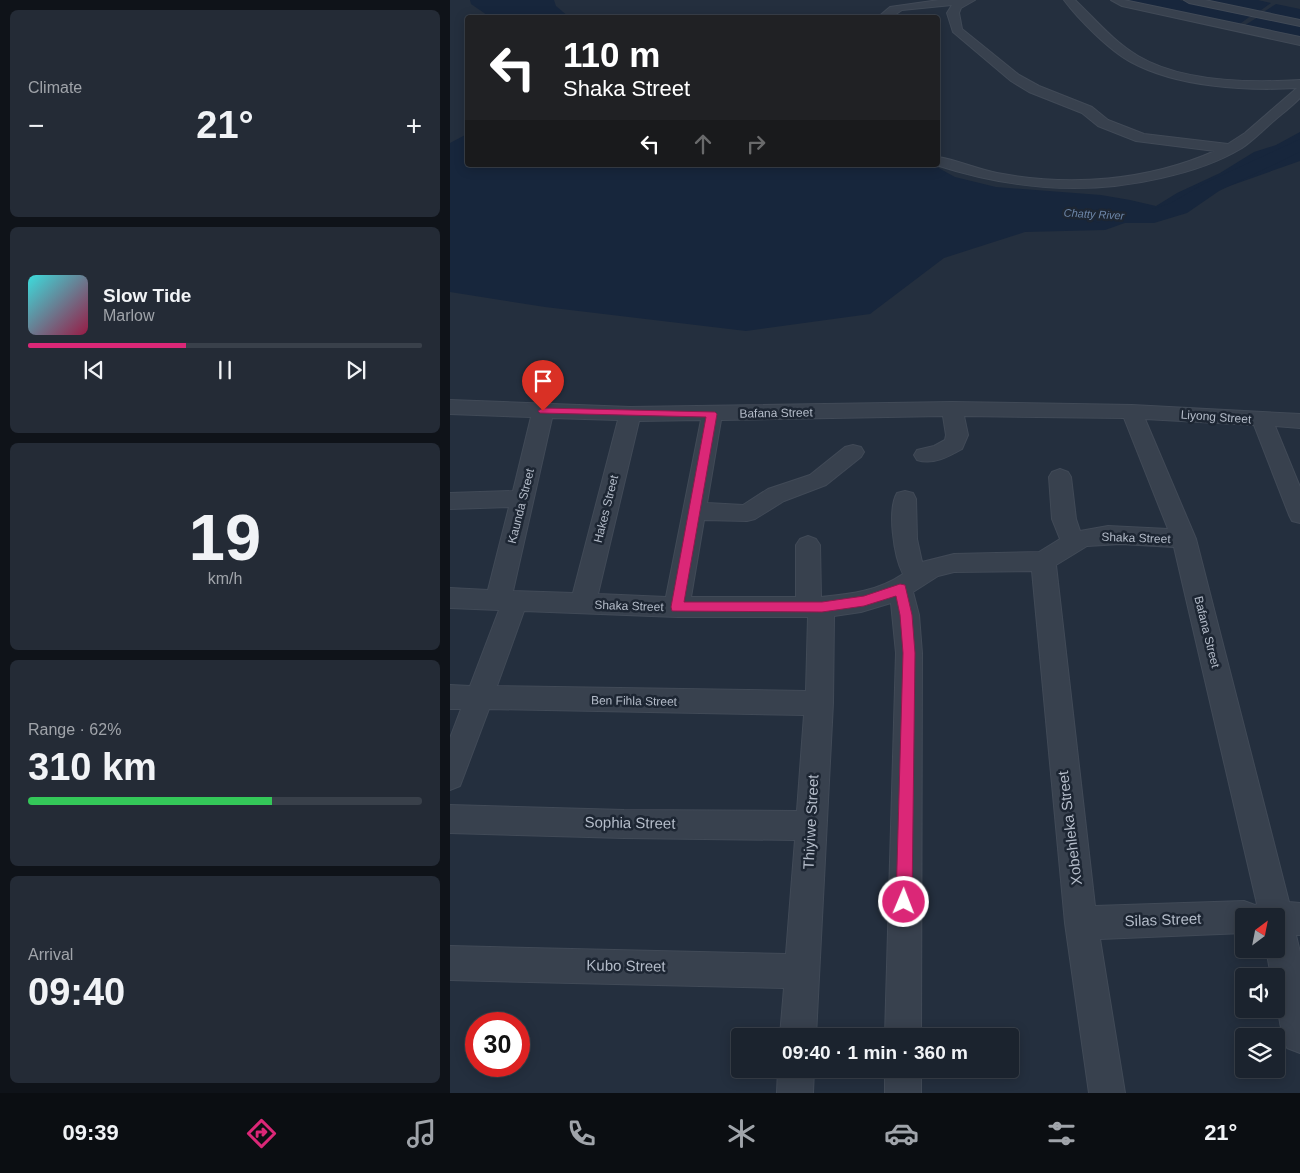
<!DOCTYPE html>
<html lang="en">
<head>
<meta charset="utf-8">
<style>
  :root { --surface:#1b232e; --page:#242b36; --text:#f1f3f6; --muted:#a0a4aa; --line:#39404a; --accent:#db2777 }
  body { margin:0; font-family:Arial,sans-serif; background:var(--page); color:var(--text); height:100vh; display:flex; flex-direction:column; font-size:19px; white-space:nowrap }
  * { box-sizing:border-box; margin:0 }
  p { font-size:16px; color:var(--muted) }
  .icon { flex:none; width:28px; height:28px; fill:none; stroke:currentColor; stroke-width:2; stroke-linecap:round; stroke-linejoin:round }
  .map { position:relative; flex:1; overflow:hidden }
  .side { display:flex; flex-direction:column; gap:10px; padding:10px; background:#0f1319; width:450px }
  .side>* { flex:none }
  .top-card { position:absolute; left:15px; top:15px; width:475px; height:152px; border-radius:5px; box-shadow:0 2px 12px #0003,0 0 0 1px var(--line); background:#202124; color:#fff; overflow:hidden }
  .needle { width:32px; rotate:32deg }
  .tools { position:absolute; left:785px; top:908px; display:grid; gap:10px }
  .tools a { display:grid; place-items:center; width:50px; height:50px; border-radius:5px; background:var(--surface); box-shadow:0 2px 12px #0003,0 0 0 1px var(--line); font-size:25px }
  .speed { position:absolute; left:15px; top:1012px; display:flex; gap:10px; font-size:25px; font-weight:700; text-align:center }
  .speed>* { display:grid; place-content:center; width:65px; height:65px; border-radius:50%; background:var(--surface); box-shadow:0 2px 12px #0003,0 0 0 1px var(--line); line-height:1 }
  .speed .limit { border:8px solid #d22; background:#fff; color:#111 }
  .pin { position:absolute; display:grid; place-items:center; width:42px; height:42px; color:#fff; margin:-51px -21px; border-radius:50% 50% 50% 0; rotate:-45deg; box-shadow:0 0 5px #0007 }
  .pin .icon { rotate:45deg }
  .me { position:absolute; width:55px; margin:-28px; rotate:1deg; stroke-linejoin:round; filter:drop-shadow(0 0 4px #0008) }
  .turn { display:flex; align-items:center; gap:18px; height:105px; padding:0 15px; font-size:22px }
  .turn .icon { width:65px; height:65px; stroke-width:2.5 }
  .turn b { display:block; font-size:35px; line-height:42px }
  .lanes { display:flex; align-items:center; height:48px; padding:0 15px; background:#0003; justify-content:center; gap:25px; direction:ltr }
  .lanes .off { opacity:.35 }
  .big { font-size:38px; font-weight:800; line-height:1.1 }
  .side .card { flex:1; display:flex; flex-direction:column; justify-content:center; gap:8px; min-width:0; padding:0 18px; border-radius:8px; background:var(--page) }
  .side .dial { align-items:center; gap:0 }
  .dial b { font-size:65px; line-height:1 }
  .song { display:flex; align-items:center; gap:15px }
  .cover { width:60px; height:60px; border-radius:8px; background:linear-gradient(135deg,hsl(180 70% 55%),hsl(340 70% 35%)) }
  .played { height:5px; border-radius:2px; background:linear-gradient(90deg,var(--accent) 40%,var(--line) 40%) }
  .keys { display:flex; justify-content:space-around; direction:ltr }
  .heat { display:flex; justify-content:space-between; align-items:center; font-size:28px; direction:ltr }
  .charge { height:8px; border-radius:4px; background:linear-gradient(90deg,#34c759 62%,var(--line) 0) }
  .trip { position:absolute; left:281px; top:1028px; width:288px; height:50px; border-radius:5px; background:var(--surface); box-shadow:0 2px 12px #0003,0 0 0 1px var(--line); font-weight:800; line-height:50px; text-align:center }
  .dock { display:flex; height:80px; justify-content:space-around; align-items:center; background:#0b0e12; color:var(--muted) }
  .dock .icon { width:35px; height:35px }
  .dock .on { color:var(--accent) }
  .dock b { font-size:22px; color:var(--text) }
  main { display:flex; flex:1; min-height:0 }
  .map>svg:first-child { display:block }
  .water { fill:#17263c }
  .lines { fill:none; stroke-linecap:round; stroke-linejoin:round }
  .river { fill:#17263c; fill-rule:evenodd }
  .minor-casing { stroke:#414a57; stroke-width:2 }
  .minor { fill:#38414e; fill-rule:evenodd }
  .route { fill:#db2777; stroke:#8e194d }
  .labels { text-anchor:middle; stroke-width:5; stroke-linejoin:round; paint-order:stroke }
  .far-water-label { font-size:11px; font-style:italic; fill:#6d86a8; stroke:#1d2633 }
  .street-label { font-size:12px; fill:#b4bcc9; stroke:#1d2633 }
  .near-street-label { font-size:15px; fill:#b4bcc9; stroke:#1d2633 }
</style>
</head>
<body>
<main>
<section class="side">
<div class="card"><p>Climate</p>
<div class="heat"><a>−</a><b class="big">21°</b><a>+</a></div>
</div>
<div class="card">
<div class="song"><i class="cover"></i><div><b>Slow Tide</b><p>Marlow</p></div></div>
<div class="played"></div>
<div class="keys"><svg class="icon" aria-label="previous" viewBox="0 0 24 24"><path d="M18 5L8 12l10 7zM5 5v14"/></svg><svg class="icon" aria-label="pause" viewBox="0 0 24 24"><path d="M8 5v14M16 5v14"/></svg><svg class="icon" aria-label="next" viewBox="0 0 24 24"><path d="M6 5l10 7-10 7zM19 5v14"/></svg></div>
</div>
<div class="card dial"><b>19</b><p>km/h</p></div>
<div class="card"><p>Range · 62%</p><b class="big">310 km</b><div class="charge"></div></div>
<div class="card"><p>Arrival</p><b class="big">09:40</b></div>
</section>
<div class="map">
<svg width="850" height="1093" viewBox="0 0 850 1093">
  <rect width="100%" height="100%" fill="#242f3e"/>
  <!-- water -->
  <path class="water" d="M20,0H104L106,6L119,17H46L37,15L21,4Z
    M672,0H729L802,15L787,26Z
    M746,0H808L821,3L807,13Z
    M826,4L850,9V21L812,13Z
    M808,17L850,25V40L792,27Z
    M850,132V161L655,230L575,232L494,258L420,314L296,331L95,307L0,292V143L17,134L18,165H483L505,177L546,187L651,195L680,200L706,206L727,193L770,173L804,152L826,145Z"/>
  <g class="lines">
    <!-- river -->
    <path class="river" d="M850,139V152L769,191L737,213L704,223H650L642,221L639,216L642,211L650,209H702L721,203L755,183Z"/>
    <defs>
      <path id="minor" d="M489,0H525L511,8L509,13L512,29L569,75L589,86L642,107L658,120L694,134L778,144L795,133L847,88C795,91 727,87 681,62C660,51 628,19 614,0H625C645,19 664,42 688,56C732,82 801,83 850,80V98C840,108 829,116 818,126C810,133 802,141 792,148C767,163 739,172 711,178C634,196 560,189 486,165H488V157C507,160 527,169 547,173C620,187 697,181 765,151L686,141L648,126L632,113L579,92L561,81L503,32L497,13L502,5L452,10L440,18H427L440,7Z
        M661,0H674L850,37V45L672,6Z
        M734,0H755L850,20V26L739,3Z
        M0,400L180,407L502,402L682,405L850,414V428L825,426L850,487V523L842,521L839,515L804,425L695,419L746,539L839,902L850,903V935H846L850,952V1053L837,1048C828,1024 826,1001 826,976H821L816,949H826V916H794V933L650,939L675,1093H639L615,923L582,571L504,572L488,576L463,592L469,615L472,653L471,1036H435L446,653L441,603L411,612L384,616L383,703L366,1036H330L334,988L0,980V946L336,954L345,840L174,838L0,833V805L174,810L347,811L354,715L39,709L10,786L0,790V738L11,709H0V685L20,686L49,610L0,608V588L38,590L59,507L0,509V493L63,491L81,417L0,414ZM493,416L496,435L495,440L484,446L467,450L464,455L467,460C483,465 498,457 512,449L518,435L514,416L674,418L718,529L658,526L630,531L626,519L621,477L618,472L610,469L602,472L599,477L602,519L610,539L589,552L504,554L472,562L467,539L466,499L463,493L455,491L447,493C437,510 444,557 453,574C428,591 401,594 371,597L370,545L366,539L358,536L350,539L346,545V597H241L254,520L297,521L305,519L334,501L376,485L411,457L414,452L411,447L403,445L395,447L360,475L318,489L293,505L257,503L271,420ZM102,418L168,420L123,593L63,591ZM251,420L216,597L148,594L189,421ZM671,544L724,547L807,904L805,905L794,901L645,906L606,565L637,546ZM74,611L227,617H358L356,691L47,686Z
        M328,1069H364L363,1093H327Z
        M435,1069H471V1093H435Z"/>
    </defs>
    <!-- minor casing -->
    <use href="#minor" class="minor-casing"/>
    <!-- minor -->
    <use href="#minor" class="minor"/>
  </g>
  <!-- route -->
  <path class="route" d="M93,408L265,412L267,414L234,602H372L414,596L450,584L455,585L462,615L465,653L462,902L459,907L454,910L449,907L446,902L453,653L450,615L446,596L414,606L372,612L222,611L221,607L256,417L90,413L88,411Z"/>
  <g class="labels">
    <!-- far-water labels -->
    <g class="far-water-label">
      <text transform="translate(644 214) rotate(3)" y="4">Chatty River</text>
    </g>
    <!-- street labels -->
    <g class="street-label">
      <text transform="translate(326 413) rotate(-1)" y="4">Bafana Street</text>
      <text transform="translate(766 417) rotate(4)" y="4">Liyong Street</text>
      <text transform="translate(71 506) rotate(-76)" y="4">Kaunda Street</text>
      <text transform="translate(156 509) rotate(-76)" y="4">Hakes Street</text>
      <text transform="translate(686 538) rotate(2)" y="4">Shaka Street</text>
      <text transform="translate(179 606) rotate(2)" y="4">Shaka Street</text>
      <text transform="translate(757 632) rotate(76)" y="4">Bafana Street</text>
      <text transform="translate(184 701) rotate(1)" y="4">Ben Fihla Street</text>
    </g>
    <!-- near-street labels -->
    <g class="near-street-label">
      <text transform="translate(361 822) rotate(-87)" y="5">Thiyiwe Street</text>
      <text transform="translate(180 823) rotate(1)" y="5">Sophia Street</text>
      <text transform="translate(620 828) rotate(-97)" y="5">Xobehleka Street</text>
      <text transform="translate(713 920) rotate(-2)" y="5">Silas Street</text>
      <text transform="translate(176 966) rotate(1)" y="5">Kubo Street</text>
    </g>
  </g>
</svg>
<div class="tools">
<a><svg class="needle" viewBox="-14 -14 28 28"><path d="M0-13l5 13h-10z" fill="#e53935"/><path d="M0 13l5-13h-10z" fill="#a0a4aa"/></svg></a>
<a><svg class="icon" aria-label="sound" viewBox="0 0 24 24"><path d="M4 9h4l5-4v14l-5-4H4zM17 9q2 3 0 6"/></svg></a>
<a><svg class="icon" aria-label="layers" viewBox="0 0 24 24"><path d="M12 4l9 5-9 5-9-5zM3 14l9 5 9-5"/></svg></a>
</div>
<div class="speed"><div class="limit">30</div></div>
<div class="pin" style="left:93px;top:411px;background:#d93025"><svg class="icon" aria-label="arrive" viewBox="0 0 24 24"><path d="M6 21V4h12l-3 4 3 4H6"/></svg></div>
<svg class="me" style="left:454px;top:902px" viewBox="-20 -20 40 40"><circle r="17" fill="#db2777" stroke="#fff" stroke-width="3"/><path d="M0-11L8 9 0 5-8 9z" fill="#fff"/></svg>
<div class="trip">09:40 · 1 min · 360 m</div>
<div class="top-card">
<div class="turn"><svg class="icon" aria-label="left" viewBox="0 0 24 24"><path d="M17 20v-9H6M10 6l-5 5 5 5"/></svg><div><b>110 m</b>Shaka Street</div></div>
<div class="lanes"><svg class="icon" aria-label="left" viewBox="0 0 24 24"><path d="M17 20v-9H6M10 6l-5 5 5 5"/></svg><svg class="icon off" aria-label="ahead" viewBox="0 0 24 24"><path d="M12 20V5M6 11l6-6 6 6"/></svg><svg class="icon off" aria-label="right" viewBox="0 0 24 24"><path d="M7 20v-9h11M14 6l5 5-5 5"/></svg></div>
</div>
</div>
</main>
<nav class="dock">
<b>09:39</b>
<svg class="icon on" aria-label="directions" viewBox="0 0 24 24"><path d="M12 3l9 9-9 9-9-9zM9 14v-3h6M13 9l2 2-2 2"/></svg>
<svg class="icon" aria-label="music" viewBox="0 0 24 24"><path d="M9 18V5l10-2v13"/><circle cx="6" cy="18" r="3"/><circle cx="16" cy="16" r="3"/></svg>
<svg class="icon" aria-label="phone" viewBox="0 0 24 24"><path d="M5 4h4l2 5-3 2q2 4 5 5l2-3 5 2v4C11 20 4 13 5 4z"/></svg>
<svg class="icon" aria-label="climate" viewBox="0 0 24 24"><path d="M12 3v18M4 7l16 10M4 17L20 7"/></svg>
<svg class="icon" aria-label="car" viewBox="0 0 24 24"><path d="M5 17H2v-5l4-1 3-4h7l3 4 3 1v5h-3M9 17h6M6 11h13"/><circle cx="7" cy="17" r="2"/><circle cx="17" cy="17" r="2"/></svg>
<svg class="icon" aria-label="filters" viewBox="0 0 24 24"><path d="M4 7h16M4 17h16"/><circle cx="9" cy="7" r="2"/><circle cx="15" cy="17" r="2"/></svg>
<b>21°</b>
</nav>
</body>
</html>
